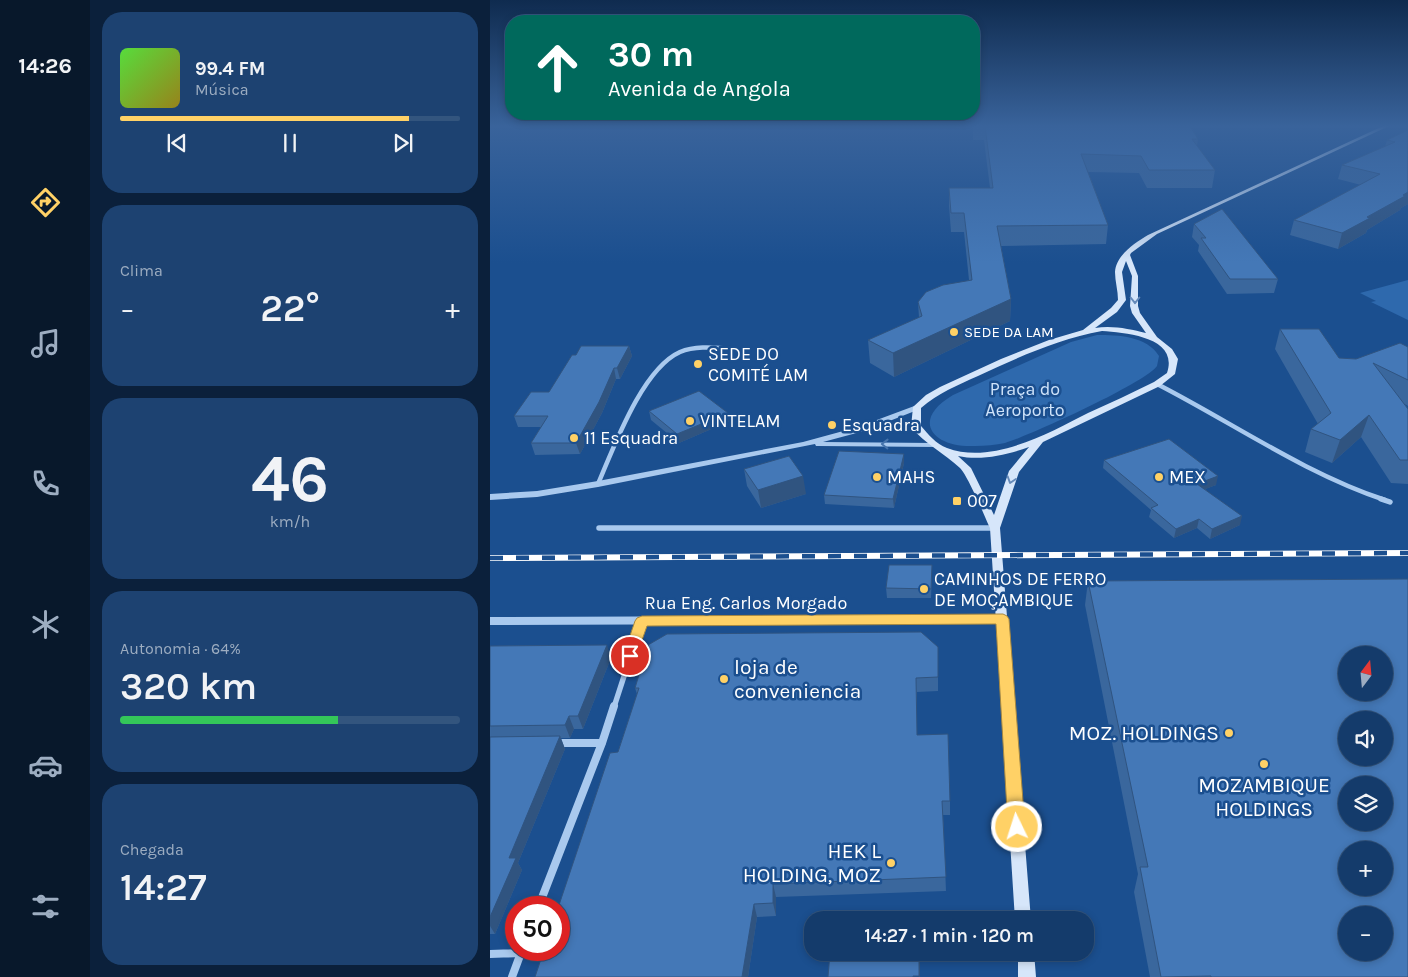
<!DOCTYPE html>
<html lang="pt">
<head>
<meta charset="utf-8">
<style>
  :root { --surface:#143b6b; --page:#1d4271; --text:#f1f3f6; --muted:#9dadc1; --line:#33557e; --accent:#ffd166 }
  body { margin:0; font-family:Karla,sans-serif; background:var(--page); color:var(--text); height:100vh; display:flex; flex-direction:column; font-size:19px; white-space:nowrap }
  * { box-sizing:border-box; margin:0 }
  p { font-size:16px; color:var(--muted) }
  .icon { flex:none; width:28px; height:28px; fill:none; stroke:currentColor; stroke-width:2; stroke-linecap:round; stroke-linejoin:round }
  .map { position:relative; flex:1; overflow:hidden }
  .sheet { display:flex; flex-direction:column; gap:12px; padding:12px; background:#0b203b; width:400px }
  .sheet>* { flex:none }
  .top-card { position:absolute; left:15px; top:15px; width:475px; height:105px; border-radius:20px; box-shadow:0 2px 8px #0003,0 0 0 1px var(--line); background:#00695c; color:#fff; overflow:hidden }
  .needle { width:32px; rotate:16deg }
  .controls { position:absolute; left:848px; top:646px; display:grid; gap:10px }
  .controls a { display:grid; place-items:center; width:55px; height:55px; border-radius:50%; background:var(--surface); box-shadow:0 2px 8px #0003,0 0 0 1px var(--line); font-size:25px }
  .speed { position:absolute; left:15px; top:896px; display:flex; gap:10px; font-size:25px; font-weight:700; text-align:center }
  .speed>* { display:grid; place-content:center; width:65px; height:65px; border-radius:50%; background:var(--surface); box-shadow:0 2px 8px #0003,0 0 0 1px var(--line); line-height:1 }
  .speed .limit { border:8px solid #d22; background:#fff; color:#111 }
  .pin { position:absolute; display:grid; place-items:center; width:42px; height:42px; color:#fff; margin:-21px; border:2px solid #fff; border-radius:50%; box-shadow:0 1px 5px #0007 }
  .me { position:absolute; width:55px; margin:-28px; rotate:356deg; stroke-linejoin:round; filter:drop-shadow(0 0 4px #0008) }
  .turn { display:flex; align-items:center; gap:18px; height:105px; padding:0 20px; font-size:22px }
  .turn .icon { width:65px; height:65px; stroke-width:2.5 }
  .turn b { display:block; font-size:35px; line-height:42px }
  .big { font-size:38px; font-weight:600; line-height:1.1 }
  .sheet .widget { flex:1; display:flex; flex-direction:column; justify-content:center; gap:8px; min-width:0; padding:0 18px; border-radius:20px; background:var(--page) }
  .sheet .dial { align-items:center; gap:0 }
  .dial b { font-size:65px; line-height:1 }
  .song { display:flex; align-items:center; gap:15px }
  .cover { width:60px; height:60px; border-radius:8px; background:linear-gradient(135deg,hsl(110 70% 55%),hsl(50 70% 35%)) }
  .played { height:5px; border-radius:2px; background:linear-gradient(90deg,var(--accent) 85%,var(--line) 85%) }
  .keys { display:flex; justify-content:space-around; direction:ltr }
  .heat { display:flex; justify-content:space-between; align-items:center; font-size:28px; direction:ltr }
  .charge { height:8px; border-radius:4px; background:linear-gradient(90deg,#34c759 64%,var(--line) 0) }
  .trip { position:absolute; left:314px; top:911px; width:290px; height:50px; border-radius:20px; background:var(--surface); box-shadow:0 2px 8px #0003,0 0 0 1px var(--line); font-weight:600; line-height:50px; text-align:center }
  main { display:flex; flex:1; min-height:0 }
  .tabs { display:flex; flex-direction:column; width:90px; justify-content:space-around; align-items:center; background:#08182b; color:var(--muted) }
  .tabs .icon { width:35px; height:35px }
  .tabs .current { color:var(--accent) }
  .tabs b { font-size:22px; color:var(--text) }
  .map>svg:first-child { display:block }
  .green { fill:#2e69ad }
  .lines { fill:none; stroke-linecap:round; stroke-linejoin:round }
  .minor-far2 { stroke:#a9c9ee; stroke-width:4.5 }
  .minor-far1 { stroke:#a9c9ee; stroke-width:5.5 }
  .minor { stroke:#a9c9ee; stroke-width:8 }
  .tertiary { fill:#a9c9ee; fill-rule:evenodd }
  .secondary { fill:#d6e6fa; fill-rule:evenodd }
  .rail-casing { stroke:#fff; stroke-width:6 }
  .rail { stroke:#1b4f8f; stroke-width:4.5; stroke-dasharray:13; stroke-linecap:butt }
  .wall { fill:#3a679d }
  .shaded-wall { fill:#305480 }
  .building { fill:#4478b7; stroke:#305480; fill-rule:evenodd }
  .oneway { stroke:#668bba }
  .oneway2 { stroke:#4674ac }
  .route { fill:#ffd166; stroke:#a68842 }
  .poi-dot { fill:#ffd166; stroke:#1b4f8f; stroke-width:2 }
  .labels { text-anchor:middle; stroke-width:5; stroke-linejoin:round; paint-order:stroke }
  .far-poi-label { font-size:15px; fill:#fff; stroke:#1b4f8f; text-anchor:start }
  .poi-label { font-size:18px; fill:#fff; stroke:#1b4f8f; text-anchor:start }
  .park-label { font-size:18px; fill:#cfe3fa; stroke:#1b4f8f }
  .street-label { font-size:18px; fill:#fff; stroke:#1b4f8f }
  .near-poi-label { font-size:21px; fill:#fff; stroke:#1b4f8f; text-anchor:end }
</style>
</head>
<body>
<main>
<nav class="tabs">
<b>14:26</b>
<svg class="icon current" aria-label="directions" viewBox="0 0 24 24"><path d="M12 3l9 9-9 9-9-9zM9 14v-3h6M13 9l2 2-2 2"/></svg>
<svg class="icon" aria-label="music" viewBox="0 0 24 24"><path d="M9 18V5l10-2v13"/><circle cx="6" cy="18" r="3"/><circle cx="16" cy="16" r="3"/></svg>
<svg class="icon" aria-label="phone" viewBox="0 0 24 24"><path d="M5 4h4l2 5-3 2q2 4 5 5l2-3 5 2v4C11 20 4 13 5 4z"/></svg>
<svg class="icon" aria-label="climate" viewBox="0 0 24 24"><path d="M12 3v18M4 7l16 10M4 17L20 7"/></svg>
<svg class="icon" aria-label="car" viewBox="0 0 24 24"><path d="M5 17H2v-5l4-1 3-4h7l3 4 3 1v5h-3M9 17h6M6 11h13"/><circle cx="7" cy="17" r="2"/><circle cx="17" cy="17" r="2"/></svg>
<svg class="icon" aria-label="filters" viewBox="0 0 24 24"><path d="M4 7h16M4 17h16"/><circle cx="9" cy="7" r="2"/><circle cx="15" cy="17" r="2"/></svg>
</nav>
<section class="sheet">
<div class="widget">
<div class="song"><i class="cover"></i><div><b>99.4 FM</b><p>Música</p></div></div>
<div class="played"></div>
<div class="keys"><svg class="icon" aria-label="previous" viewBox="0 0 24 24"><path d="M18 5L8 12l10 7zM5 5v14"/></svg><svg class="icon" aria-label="pause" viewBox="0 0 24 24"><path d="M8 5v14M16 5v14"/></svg><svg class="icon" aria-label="next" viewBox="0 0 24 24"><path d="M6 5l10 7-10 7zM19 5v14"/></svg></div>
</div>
<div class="widget"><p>Clima</p>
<div class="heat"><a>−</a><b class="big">22°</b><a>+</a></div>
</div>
<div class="widget dial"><b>46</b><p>km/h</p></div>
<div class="widget"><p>Autonomia · 64%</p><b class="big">320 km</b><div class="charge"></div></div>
<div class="widget"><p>Chegada</p><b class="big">14:27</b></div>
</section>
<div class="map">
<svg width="918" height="977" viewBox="0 0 918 977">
  <rect width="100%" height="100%" fill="#1b4f8f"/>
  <!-- green -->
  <path class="green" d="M918,280V320L881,302L886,301L870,293Z
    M607,335C628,335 657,336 669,356L667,366C655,383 539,436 515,443C506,445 495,446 485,446C444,448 419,421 463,395L581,342Z"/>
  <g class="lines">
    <!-- minor-far2 -->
    <path class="minor-far2" d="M667,384C743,423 814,473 895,500
      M108,484C124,447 152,369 190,352C207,345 227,348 244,349"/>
    <!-- minor-far1 -->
    <path class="minor-far1" d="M891,499L900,502
      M109,528H505
      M124,707L152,621"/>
    <!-- minor -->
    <path class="minor" d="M67,743H112
      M48,908L112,743L124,706
      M0,954L31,953
      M22,977L32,950"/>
    <!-- tertiary -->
    <path class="tertiary" d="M427,405L431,407L430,409L374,431L333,442L444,443L448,445L447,447L329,446H326L325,444L108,487L47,497L0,500V494L47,491L108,481L313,442L368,427Z
      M513,615L517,616L518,619L517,622L513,623L0,625V617Z"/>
    <!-- secondary -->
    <path class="secondary" d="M893,126H899L667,234L641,253L640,255L648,276V306L650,313L667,337L682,349L688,359L685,374L670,386L553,442L529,472L510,528L541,920H525L500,528C494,515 478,476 470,468C454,453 435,444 421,427L423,407L436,395L450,387L511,359L559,340L593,330L621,308L628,300C628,291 625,281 625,272C626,255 645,243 658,235ZM636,261L642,276L640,306L642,313L656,333C640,329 622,325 605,328L627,312L636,300L632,272ZM612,331C637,333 689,337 677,373L664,382C642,393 620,403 598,413C559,433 502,465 457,448C446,444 438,434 431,426V408C448,393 468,385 488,376C529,357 568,339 612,331ZM539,447L519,471L504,515L481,468L468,456C491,461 517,455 539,447Z
      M528,952H544L546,977H528Z"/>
    <defs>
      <path id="rail" d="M0,558L918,553"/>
    </defs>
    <!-- rail casing -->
    <use href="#rail" class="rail-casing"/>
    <!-- rail -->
    <use href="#rail" class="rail"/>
  </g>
  <!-- wall -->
  <path class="wall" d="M483,126H700L708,139L707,146L725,170L722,188H657L649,173L598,172L618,225L616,244L511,246L521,299L520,321L404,377L380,363L378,340L429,318L428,302L479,280L474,232H461L459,206V188H500L494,140H483Z
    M918,130V204L911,208L910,210L877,230L876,233L848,249L800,235L804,220L871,185L848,179L852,165L895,147L897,140Z
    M704,224L788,279L784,293L737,294L708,251L709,245L702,237Z
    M790,329L849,358L866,359L918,347V406L915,404L918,409V484L901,483L871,437L842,463L815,452L821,429L828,424L785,349Z
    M139,346L142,356L130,379H126L112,413L90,454L45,455L41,443L51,427H28L24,416L59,392L86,355Z
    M159,411L238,413L240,421L189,443L161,420Z
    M614,460L726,485L715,489L750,525L720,539L707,528L684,538L659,517L661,510L613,468Z
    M414,463L404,508L335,504L334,495Z
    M254,469L316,494L271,508L257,486Z
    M442,574L441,598H397L396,588Z
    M598,581L918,977H660L644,892L648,874L595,605Z
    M0,646L121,658L93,729H84L80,738H71L75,749L28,863L32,870L5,934H0Z
    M448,647V691L427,692V735L460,801V815H453L456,891L286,897V916L267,917L258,977H45L128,752L147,694L145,688Z"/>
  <!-- shaded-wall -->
  <path class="shaded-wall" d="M918,192V204L911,208L910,210L877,230L876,233L848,249L852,233Z
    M521,299L520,321L404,377L403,353Z
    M139,346L142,356L130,379L127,368Z
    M124,368L126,379L112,413L90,454L86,443Z
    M238,413L240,421L189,443L187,434Z
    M879,415L871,437L842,463L850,440Z
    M414,454V463L404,508L403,499Z
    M313,476L316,494L271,508L268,490Z
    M728,476L726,485L705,493L707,484Z
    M752,516L750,525L720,539L722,529Z
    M709,519L707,528L684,538L686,529Z
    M117,645L121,658L93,729L88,716Z
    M79,716L84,729L80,738L75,725Z
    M70,736L75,749L28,863L32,870L5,934L0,926V917L19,858Z
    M283,884L286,897V916L283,903Z
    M264,904L267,917L258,977H252Z
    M429,952H430V977H429Z"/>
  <!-- building -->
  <path class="building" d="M495,126H700L708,139H702L725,170H659L651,156L591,154L618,225L507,226L521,299L403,353L378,340L432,316L428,302L436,292L453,285L482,280L474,213H461L459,188H503Z
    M918,130V192L913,195L915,196L877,217L880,218L852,233L804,220L890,174L852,165L905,142L897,140Z
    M732,209L788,279H740L711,238H716L704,224Z
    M790,329H829L849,358L866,359L910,343L918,347V380L883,363L918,409V460H910L879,415L850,440L821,429L841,413Z
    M91,346H139L127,368H124L109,402L86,443H41L58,416H24L41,392H59L82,355H86Z
    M209,391L238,413L187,434L159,411Z
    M679,439L728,476L707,484L752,516L722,529L709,519L686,529L661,508L668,505L614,460Z
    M349,451L414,454L403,499L334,495Z
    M299,456L313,476L268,490L254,469Z
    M399,565H442L441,589L396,588Z
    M918,579V977H721V976L671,977L650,867H658L598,581ZM856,655H894V692H856ZM856,720H894V758H856ZM856,785H894V822H856ZM856,850H894V888H856ZM856,915H894V952H856Z
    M431,632L448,647V677L426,678L427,735L458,734L460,801H452L456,877L283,884V903L264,904L252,977H45L54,950H69V908H68L120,753L128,752L149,688H145L158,645L177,634Z
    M117,645L88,716H79L75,725L0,726V646Z
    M70,736L19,858H26L0,917V737Z
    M340,952H429V976H423V977H338Z"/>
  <!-- one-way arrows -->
  <defs><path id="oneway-chevron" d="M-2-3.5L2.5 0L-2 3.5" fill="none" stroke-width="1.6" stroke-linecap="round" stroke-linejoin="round" transform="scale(1.25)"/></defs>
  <g class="oneway">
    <use href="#oneway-chevron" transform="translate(645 300) rotate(90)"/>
    <use href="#oneway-chevron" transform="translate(521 480) rotate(108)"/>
  </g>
  <use class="oneway2" href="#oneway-chevron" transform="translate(395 444) rotate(-179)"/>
  <!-- sky -->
  <linearGradient id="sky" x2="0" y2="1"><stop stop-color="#0f2b4f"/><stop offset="0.48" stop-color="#39639b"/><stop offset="1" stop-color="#39639b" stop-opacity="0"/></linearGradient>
  <rect width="918" height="263" fill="url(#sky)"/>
  <!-- route -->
  <path class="route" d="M513,614L517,616L519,619L535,827L533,832L527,834L521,832L518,827L506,624L157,626L145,660L140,661L135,660L133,656L145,621L147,618L152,616Z"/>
  <!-- markers -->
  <g class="poi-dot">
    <circle cx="464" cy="332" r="5"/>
    <circle cx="208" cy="364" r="5"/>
    <circle cx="200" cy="421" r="5"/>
    <circle cx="342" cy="425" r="5"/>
    <circle cx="84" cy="438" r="5"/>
    <circle cx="387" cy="477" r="5"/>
    <circle cx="669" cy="477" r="5"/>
    <rect x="462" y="496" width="10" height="10" rx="2.5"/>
    <circle cx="434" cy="589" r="5"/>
    <circle cx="234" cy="679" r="5"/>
    <circle cx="739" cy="733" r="5"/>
    <circle cx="774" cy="764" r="5"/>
    <circle cx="401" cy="863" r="5"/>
  </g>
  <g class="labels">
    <!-- far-poi labels -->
    <g class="far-poi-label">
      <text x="474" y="337">SEDE DA LAM</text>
    </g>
    <!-- poi labels -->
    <g class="poi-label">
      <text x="218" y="360">SEDE DO<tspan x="218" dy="21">COMITÉ LAM</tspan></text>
      <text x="210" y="427">VINTELAM</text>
      <text x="352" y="431">Esquadra</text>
      <text x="94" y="444">11 Esquadra</text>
      <text x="397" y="483">MAHS</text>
      <text x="679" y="483">MEX</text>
      <text x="477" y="507">007</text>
      <text x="444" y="585">CAMINHOS DE FERRO<tspan x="444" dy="21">DE MOÇAMBIQUE</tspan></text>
    </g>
    <!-- park labels -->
    <g class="park-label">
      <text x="535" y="395">Praça do<tspan x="535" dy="21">Aeroporto</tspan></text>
    </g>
    <!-- street labels -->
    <g class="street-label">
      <text x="256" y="609">Rua Eng. Carlos Morgado</text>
    </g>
    <!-- near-poi labels -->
    <g class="near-poi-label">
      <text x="244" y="674" text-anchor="start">loja de<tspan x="244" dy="24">conveniencia</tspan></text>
      <text x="729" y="740">MOZ. HOLDINGS</text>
      <text x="774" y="792" text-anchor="middle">MOZAMBIQUE<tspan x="774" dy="24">HOLDINGS</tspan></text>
      <text x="391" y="858">HEK L<tspan x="391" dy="24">HOLDING, MOZ</tspan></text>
    </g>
  </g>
</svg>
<div class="controls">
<a><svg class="needle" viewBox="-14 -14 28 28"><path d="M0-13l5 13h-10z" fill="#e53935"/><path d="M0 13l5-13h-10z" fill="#9dadc1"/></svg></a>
<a><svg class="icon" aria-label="sound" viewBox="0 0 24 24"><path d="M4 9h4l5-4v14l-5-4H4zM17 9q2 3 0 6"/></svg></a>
<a><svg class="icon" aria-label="layers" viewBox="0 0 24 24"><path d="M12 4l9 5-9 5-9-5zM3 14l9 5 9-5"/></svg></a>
<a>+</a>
<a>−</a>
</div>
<div class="speed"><div class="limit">50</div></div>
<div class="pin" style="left:140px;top:656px;background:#d93025"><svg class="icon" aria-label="arrive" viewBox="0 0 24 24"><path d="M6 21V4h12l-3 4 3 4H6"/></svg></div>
<svg class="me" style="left:527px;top:827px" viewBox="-20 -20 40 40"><circle r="17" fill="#ffd166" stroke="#fff" stroke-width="3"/><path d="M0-11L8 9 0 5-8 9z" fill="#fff"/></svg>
<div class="trip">14:27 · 1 min · 120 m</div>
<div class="top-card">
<div class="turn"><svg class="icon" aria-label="ahead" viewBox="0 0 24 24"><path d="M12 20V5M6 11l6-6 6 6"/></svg><div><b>30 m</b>Avenida de Angola</div></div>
</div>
</div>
</main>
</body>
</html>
